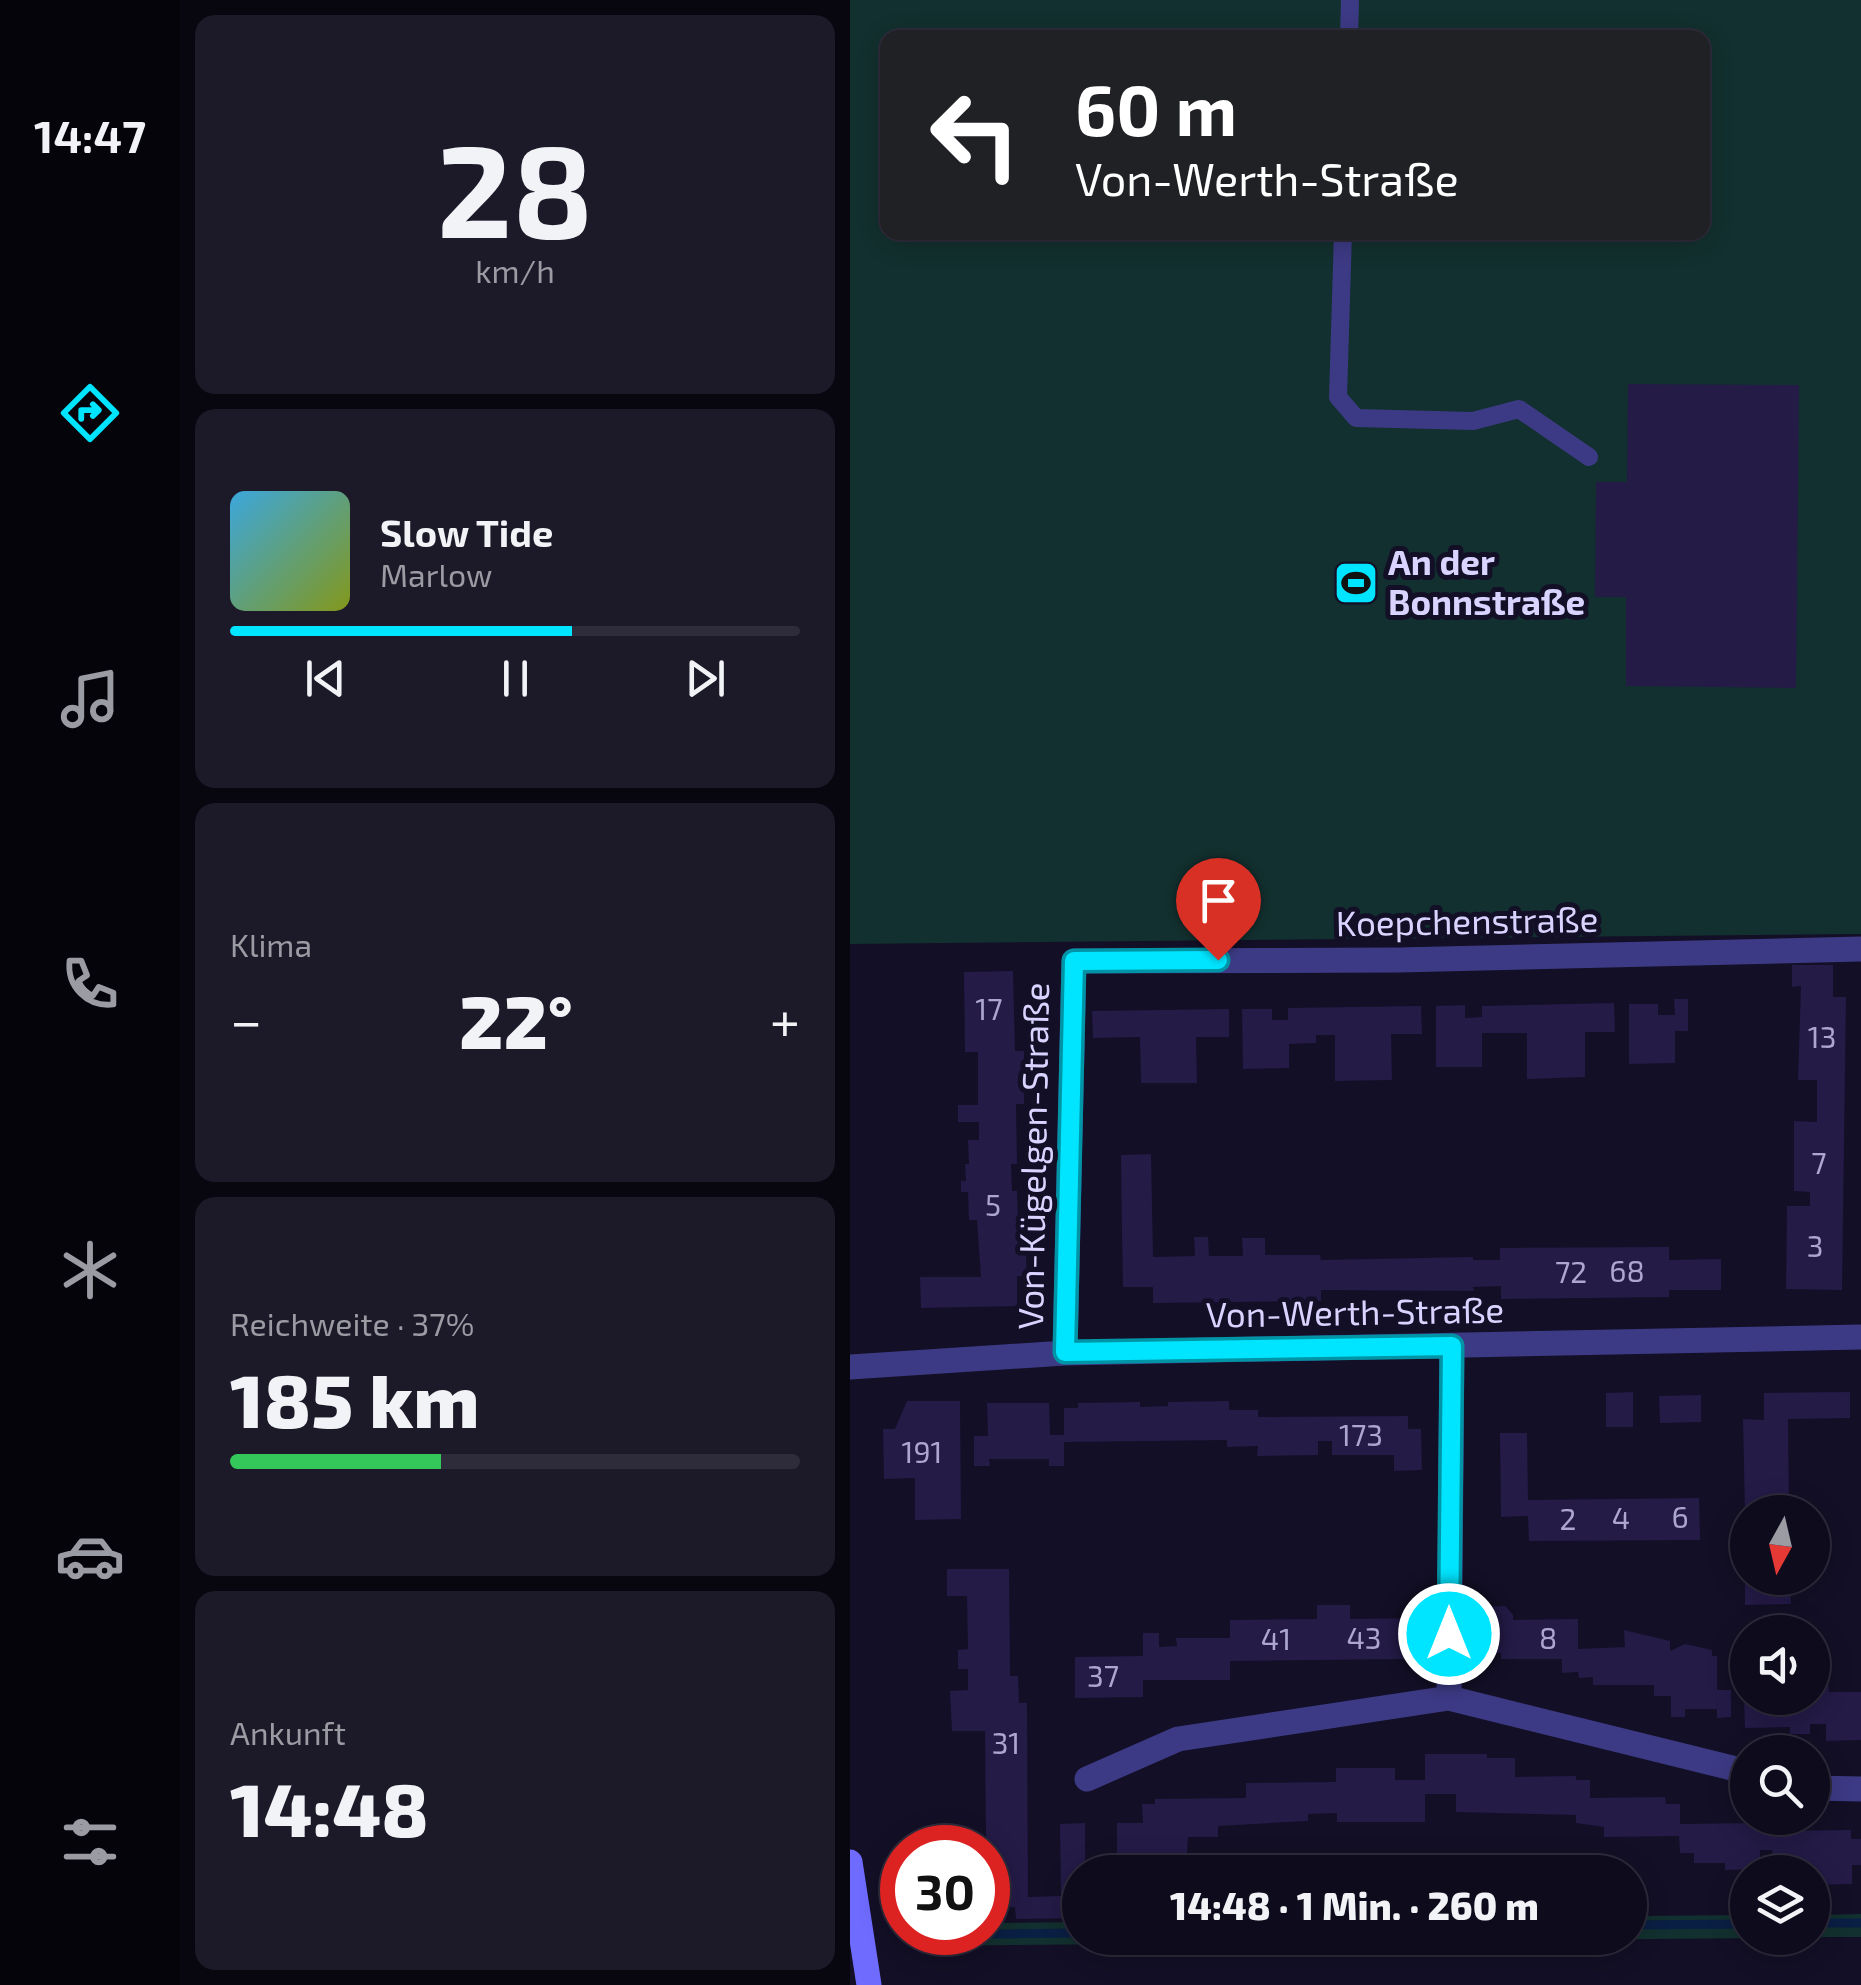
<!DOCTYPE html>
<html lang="de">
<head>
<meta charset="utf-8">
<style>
  :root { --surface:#0e0b1c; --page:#1c1929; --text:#f1f3f6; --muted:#9b9ba3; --line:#2e2b3b; --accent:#00e5ff }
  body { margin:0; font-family:"Exo 2",sans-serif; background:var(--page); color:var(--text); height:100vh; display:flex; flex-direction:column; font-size:38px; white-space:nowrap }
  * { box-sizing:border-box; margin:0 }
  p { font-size:32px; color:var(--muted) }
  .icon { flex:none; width:55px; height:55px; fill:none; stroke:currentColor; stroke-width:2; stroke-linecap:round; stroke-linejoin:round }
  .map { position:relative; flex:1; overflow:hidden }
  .details { display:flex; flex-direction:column; gap:15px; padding:15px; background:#08060f; width:670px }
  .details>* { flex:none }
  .guide { position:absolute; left:30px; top:30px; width:830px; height:210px; border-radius:20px; box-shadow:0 5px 25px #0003,0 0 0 2px var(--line); background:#202124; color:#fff; overflow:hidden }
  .needle { width:65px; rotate:188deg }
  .controls { position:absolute; left:880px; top:1495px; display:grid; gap:20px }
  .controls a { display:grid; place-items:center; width:100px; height:100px; border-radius:50%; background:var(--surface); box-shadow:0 5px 25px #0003,0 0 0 2px var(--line); font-size:50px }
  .speed { position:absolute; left:30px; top:1825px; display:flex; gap:20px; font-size:50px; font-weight:700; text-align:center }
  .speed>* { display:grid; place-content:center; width:130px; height:130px; border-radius:50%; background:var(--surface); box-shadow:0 5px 25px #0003,0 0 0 2px var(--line); line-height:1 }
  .speed .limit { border:15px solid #d22; background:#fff; color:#111 }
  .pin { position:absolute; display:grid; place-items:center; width:85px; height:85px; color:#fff; margin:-102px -42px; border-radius:50% 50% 50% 0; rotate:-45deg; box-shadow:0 0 10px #0007 }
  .pin .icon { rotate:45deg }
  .me { position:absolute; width:110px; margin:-55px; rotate:0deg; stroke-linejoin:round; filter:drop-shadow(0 0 8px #0008) }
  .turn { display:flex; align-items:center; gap:35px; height:210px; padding:0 30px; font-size:45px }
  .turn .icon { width:130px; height:130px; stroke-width:2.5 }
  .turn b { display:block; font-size:70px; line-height:85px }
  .big { font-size:75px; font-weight:800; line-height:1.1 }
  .details .card { flex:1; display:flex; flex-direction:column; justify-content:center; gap:15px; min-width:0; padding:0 35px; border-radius:20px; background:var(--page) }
  .details .dial { align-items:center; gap:0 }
  .dial b { font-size:130px; line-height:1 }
  .song { display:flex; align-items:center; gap:30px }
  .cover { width:120px; height:120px; border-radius:15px; background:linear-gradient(135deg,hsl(200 70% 55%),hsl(70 70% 35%)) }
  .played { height:10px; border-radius:5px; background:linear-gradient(90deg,var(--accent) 60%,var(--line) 60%) }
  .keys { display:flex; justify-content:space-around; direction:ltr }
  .heat { display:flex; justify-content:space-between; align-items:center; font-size:55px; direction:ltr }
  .charge { height:15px; border-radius:8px; background:linear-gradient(90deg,#34c759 37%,var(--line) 0) }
  .trip { position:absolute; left:212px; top:1855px; width:585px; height:100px; border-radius:50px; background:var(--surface); box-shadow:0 5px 25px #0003,0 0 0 2px var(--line); font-weight:800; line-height:100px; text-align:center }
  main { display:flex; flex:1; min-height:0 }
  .menu { display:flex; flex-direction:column; width:180px; justify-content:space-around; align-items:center; background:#06040b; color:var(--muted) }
  .menu .icon { width:70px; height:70px }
  .menu .current { color:var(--accent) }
  .menu b { font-size:45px; color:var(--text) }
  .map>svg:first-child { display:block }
  .green { fill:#12302f; fill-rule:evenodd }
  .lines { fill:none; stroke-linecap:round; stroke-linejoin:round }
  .stream { stroke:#0a1f44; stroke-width:9 }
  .building { fill:#241b47 }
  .lane { stroke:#3d3a85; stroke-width:18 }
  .street { stroke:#3d3a85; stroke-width:25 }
  .secondary { stroke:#6f6bff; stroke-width:25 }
  .route-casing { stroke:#0095a6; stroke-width:25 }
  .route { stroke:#00e5ff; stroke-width:18 }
  .labels { text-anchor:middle; stroke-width:10; stroke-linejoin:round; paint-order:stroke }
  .number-label { font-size:30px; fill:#aca6d1 }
  .poi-label { font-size:35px; font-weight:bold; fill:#d9d4ff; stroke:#130f26; text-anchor:start }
  .street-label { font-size:35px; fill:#d9d4ff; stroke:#130f26 }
</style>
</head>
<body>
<main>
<nav class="menu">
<b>14:47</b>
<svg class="icon current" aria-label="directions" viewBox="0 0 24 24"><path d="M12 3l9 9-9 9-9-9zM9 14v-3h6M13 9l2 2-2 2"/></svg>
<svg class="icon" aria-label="music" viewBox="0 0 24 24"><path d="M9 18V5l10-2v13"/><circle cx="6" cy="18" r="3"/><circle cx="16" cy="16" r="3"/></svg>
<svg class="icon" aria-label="phone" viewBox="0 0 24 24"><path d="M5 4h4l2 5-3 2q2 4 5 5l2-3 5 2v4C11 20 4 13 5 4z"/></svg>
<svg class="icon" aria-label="climate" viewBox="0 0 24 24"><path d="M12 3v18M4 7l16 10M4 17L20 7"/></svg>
<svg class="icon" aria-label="car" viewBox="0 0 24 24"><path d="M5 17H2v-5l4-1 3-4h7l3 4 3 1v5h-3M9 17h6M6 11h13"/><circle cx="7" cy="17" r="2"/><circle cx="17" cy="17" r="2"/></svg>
<svg class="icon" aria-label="filters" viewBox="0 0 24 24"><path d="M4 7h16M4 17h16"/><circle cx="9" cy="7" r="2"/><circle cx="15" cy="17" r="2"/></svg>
</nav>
<section class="details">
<div class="card dial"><b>28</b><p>km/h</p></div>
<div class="card">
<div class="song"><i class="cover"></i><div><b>Slow Tide</b><p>Marlow</p></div></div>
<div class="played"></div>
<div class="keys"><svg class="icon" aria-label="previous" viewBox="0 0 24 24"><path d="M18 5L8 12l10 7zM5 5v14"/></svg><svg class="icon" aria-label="pause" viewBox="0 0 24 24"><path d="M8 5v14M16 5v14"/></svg><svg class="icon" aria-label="next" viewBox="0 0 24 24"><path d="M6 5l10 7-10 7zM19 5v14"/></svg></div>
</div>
<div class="card"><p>Klima</p>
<div class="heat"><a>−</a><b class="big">22°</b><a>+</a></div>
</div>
<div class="card"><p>Reichweite · 37%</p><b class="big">185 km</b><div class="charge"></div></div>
<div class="card"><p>Ankunft</p><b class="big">14:48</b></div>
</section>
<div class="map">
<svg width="1011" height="1985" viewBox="0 0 1011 1985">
  <rect width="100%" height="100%" fill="#130f26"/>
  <!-- green -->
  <path class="green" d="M0,0H1011V934L0,944ZM38,38H852V232H38Z
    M1011,1914V1937H963V1915Z
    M897,1915L898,1938H909L69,1946L68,1933L138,1932V1923L230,1922V1938H780V1916Z"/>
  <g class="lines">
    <!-- stream -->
    <path class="stream" d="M962,1923H1011
      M780,1925L898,1924
      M68,1935L230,1933"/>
  </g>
  <!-- building -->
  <path class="building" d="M778,384L949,385L946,688L776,686V597H745L746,482H777Z
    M942,965H983V997H996L992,1290L936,1289L937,1206H960V1192L944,1191V1121L967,1122V1080H948L951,986L942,987Z
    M163,971L165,1051H174V1104H166L167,1164H161L162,1191H167L168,1219H174L177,1276H167V1306L71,1308L70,1277H131L127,1220H119L118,1192H111V1181H116L115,1164H119L118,1140H129V1122H108V1105H128V1052H115L114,972Z
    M824,999H838V1031H825V1063L779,1064V1004H808V1015H825Z
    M764,1003L765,1032H735V1077L677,1079V1033H632V1067H586V1006L615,1005V1018L632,1017V1006Z
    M571,1006L572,1034H541L542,1080L485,1081V1035H466V1043L439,1044V1068L393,1069L392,1009H422V1020H438V1008Z
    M379,1009V1037H346L347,1083H291L290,1037L243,1038L242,1011Z
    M301,1154L303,1257L345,1256L344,1237H358L359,1256H393L392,1238H415V1255H470L471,1260L623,1257V1260H650V1248L819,1247V1260L871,1259V1290H819V1297L651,1299V1286L623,1287L624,1291L471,1290V1301L303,1303V1287H273L272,1234L271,1155Z
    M783,1392V1427H756V1393Z
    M1000,1392V1418L938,1419L939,1512H895L893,1419L914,1420V1393Z
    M851,1395V1422L810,1423L809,1396Z
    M57,1401H110L111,1519L65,1520V1478L34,1479L33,1429H45Z
    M379,1401V1410H408V1417L558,1416V1429H571L572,1470L544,1471V1455H482V1441H468V1455L407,1456L408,1446L377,1447V1440L214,1442V1466H199V1459H139L140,1466H124V1436H138L137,1403H199L200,1435H214V1408H228V1403L290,1402V1407L318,1406V1402Z
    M650,1433H677L678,1500L849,1498L850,1540L679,1541L678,1516L651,1517Z
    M97,1569H159L160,1676H168L169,1703H177L178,1897L211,1896L210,1824L235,1823V1872H230V1918L166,1919L165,1907H138V1848H118V1839L136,1838L135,1731H102L100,1691L118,1690V1669H108V1650L118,1649L117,1596H97Z
    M895,1578H940L941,1604L895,1605Z
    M467,1605H500V1619L569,1618V1653H554V1659L380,1661V1680H293V1697L225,1698V1657L293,1656V1633H309V1647L327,1646L326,1638H380V1620L467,1619Z
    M655,1606L663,1615V1620L728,1619V1649L775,1647L774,1630L820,1641V1651L835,1644L862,1650V1656H867V1690H881V1717L867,1718V1709H835V1717H821V1696H804V1685H743V1677L729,1678L728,1672L712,1673V1659H651V1653H636V1607Z
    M962,1683H978L979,1692H1011V1740L976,1741V1724H960V1734H940V1727L895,1728L894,1698L960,1699L962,1698Z
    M575,1754H637V1758H665V1777L726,1776V1780H740V1798L815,1797L816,1804H830V1824L910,1823L922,1826L923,1831L1001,1830V1839H1011V1865H1002V1884L962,1885V1872H938V1862L923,1863L922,1850H910V1869L875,1870V1863H844V1853H830L829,1836L754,1837V1827L726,1823V1815L606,1812V1794H575V1822H487V1813L458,1814V1821L368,1826V1837H338L337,1854H293V1872H267V1823H293L292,1804H305V1799L396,1798V1783L486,1782V1768H545V1780H575Z"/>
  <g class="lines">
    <!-- lane -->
    <path class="lane" d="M499,38L500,0
      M493,232L488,397L506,418L623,421L669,409L739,457"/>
    <!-- street -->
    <path class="street" d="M215,1353L224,961L548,960L1011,949
      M0,1367L215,1353L1011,1337
      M599,1698L602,1346
      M237,1779L328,1739L599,1698L898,1772
      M962,1788L1011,1789"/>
    <!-- secondary -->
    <path class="secondary" d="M0,1862L19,1985"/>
  </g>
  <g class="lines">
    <defs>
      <path id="route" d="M368,960L224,961L215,1352L602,1346L599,1634"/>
    </defs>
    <!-- route casing -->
    <use href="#route" class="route-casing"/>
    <!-- route -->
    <use href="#route" class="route"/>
  </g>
  <!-- icons -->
  <defs>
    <symbol id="stadium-square" viewBox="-11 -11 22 22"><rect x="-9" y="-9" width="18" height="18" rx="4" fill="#00e5ff" stroke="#130f26"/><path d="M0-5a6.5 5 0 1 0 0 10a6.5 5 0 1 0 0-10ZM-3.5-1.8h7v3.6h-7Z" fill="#111"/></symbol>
  </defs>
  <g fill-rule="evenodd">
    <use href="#stadium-square" x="481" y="558" width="50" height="50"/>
  </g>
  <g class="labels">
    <!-- number labels -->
    <g class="number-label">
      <text x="139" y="1020">17</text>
      <text x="972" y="1048">13</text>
      <text x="969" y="1174">7</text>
      <text x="143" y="1216">5</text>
      <text x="965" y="1257">3</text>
      <text x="777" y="1282">68</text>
      <text x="721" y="1283">72</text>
      <text x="511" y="1446">173</text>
      <text x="72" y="1463">191</text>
      <text x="830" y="1528">6</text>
      <text x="771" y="1529">4</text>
      <text x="718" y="1530">2</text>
      <text x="514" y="1649">43</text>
      <text x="698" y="1649">8</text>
      <text x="426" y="1650">41</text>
      <text x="253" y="1687">37</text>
      <text x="156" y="1754">31</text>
    </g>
    <!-- poi labels -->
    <g class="poi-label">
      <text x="538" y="575">An der<tspan x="538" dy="40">Bonnstraße</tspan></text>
    </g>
    <!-- street labels -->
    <g class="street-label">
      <text transform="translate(617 922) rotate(-1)" y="12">Koepchenstraße</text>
      <text transform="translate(184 1156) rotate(-89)" y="12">Von-Kügelgen-Straße</text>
      <text transform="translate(505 1313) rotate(-1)" y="12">Von-Werth-Straße</text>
    </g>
  </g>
</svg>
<div class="controls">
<a><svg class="needle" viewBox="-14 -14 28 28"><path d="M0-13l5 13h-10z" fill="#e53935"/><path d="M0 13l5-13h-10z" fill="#9b9ba3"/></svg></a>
<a><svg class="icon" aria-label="sound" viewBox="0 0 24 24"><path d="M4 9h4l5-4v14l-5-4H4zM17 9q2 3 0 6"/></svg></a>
<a><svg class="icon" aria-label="search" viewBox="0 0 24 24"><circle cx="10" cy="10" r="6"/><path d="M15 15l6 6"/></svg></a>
<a><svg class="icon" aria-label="layers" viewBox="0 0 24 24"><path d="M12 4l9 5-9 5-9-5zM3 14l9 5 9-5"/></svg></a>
</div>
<div class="speed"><div class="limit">30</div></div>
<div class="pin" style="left:368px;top:960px;background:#d93025"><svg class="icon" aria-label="arrive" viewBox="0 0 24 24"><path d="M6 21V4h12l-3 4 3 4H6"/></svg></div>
<svg class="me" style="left:599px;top:1634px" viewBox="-20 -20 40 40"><circle r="17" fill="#00e5ff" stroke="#fff" stroke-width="3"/><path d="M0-11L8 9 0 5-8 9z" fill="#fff"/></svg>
<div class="trip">14:48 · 1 Min. · 260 m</div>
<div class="guide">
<div class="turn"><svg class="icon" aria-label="left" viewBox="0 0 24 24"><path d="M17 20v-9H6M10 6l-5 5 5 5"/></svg><div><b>60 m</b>Von-Werth-Straße</div></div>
</div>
</div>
</main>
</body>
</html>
